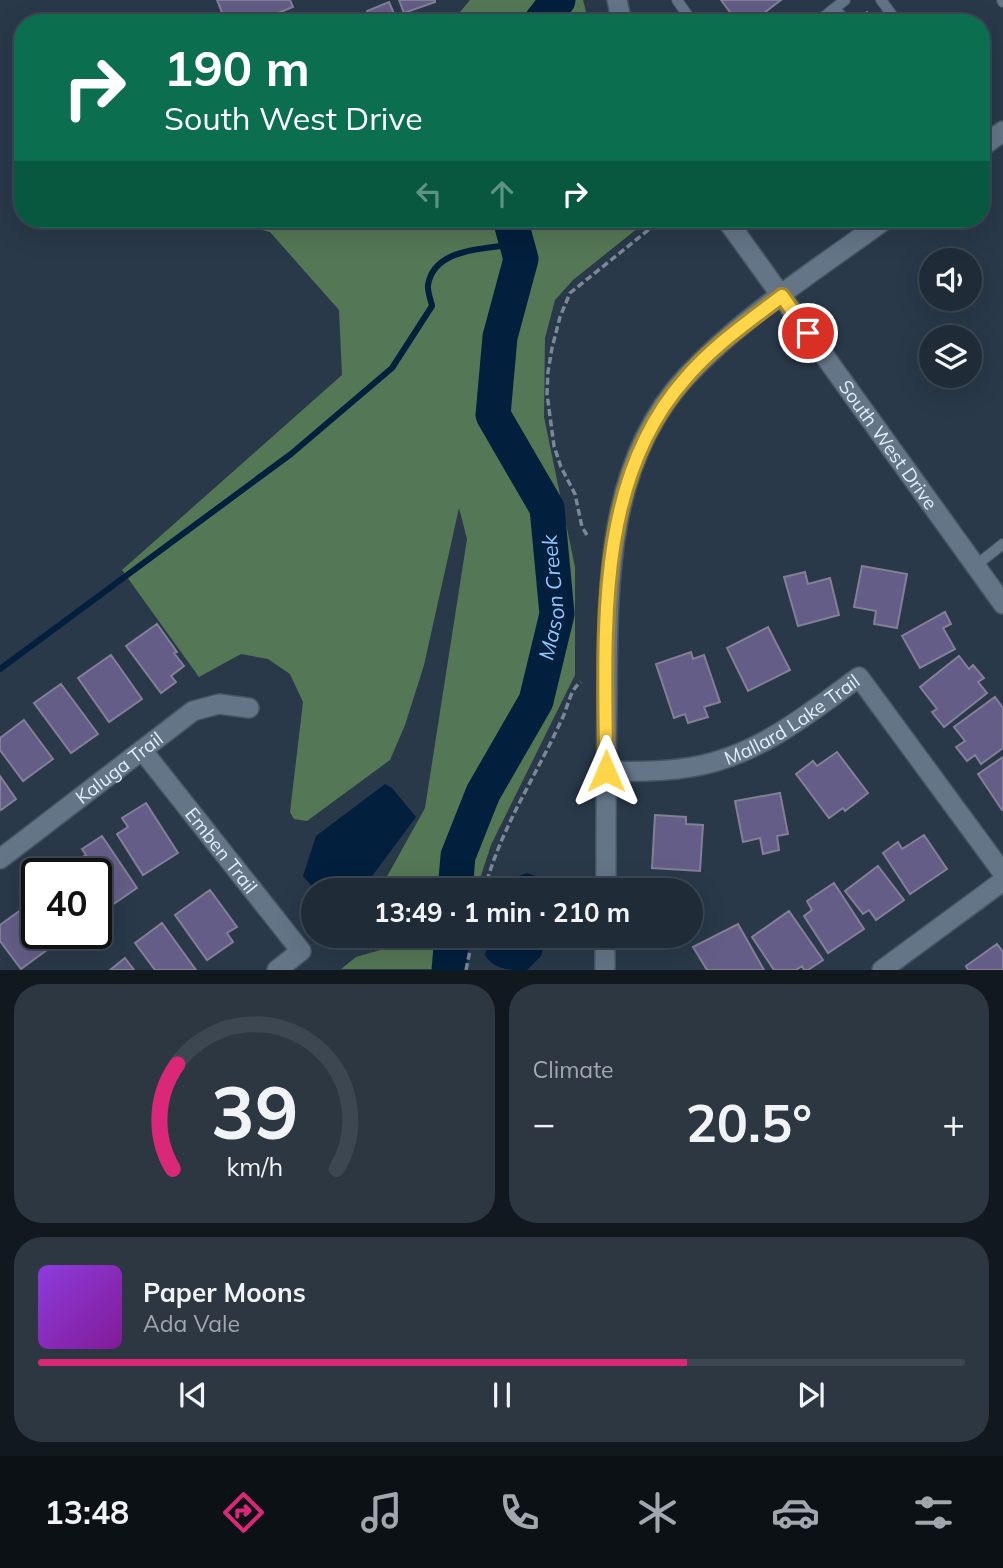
<!DOCTYPE html>
<html lang="en">
<head>
<meta charset="utf-8">
<style>
  :root { --surface:#1f2b37; --page:#2c3742; --text:#f1f3f6; --muted:#a1a7ad; --line:#3c4752; --accent:#db2777 }
  body { margin:0; font-family:Mulish,sans-serif; background:var(--page); color:var(--text); height:100vh; display:flex; flex-direction:column; font-size:26px; white-space:nowrap }
  * { box-sizing:border-box; margin:0 }
  p { font-size:23px; color:var(--muted) }
  .icon { flex:none; width:38px; height:38px; fill:none; stroke:currentColor; stroke-width:2; stroke-linecap:round; stroke-linejoin:round }
  .map { position:relative; height:970px; overflow:hidden }
  .panel { display:flex; flex-direction:column; gap:14px; padding:14px; background:#11181e; flex:1 }
  .panel>* { flex:none }
  .guide { position:absolute; left:14px; top:14px; width:976px; height:214px; border-radius:28px; box-shadow:0 7px 28px #0002,0 0 0 2px var(--line); background:#0b6e4f; color:#fff; overflow:hidden }
  .controls { position:absolute; left:919px; top:248px; display:grid; gap:14px }
  .controls a { display:grid; place-items:center; width:63px; height:63px; border-radius:50%; background:var(--surface); box-shadow:0 7px 28px #0002,0 0 0 2px var(--line); font-size:35px }
  .speed { position:absolute; left:21px; top:858px; display:flex; gap:14px; font-size:35px; font-weight:700; text-align:center }
  .speed>* { display:grid; place-content:center; width:91px; height:91px; border-radius:50%; background:var(--surface); box-shadow:0 7px 28px #0002,0 0 0 2px var(--line); line-height:1 }
  .speed .limit { border:4px solid #111; border-radius:10px; background:#fff; color:#111 }
  .pin { position:absolute; display:grid; place-items:center; width:60px; height:60px; color:#fff; margin:-30px; border:4px solid #fff; border-radius:50%; box-shadow:0 2px 7px #0007 }
  .me { position:absolute; width:77px; margin:-38px; rotate:0deg; stroke-linejoin:round; filter:drop-shadow(0 0 5px #0008) }
  .turn { display:flex; align-items:center; gap:24px; height:147px; padding:0 35px; font-size:32px }
  .turn .icon { width:91px; height:91px; stroke-width:2.5 }
  .turn b { display:block; font-size:49px; line-height:60px }
  .lanes { display:flex; align-items:center; height:66px; padding:0 35px; background:#0003; justify-content:center; gap:35px; direction:ltr }
  .lanes .off { opacity:.35 }
  .big { font-size:52px; font-weight:700; line-height:1.1 }
  .panel .widget { flex:1; display:flex; flex-direction:column; justify-content:center; gap:10px; min-width:0; padding:0 24px; border-radius:28px; background:var(--page) }
  .panel .dial { align-items:center; gap:0 }
  .dial svg { height:182px; overflow:visible; fill:none; stroke:var(--line); stroke-width:7; stroke-linecap:round; text-anchor:middle }
  .dial text { fill:var(--text); stroke:none }
  .song { display:flex; align-items:center; gap:21px }
  .cover { width:84px; height:84px; border-radius:10px; background:linear-gradient(135deg,hsl(270 70% 55%),hsl(290 70% 35%)) }
  .played { height:7px; border-radius:4px; background:linear-gradient(90deg,var(--accent) 70%,var(--line) 70%) }
  .keys { display:flex; justify-content:space-around; direction:ltr }
  .heat { display:flex; justify-content:space-between; align-items:center; font-size:38px; direction:ltr }
  .panel .tiles { flex:1; display:grid; gap:14px; grid-template-columns:1fr 1fr }
  .widget:last-child { grid-column:span 2 }
  .trip { position:absolute; left:301px; top:878px; width:402px; height:70px; border-radius:35px; background:var(--surface); box-shadow:0 7px 28px #0002,0 0 0 2px var(--line); font-weight:700; line-height:70px; text-align:center }
  .tab-bar { display:flex; height:112px; justify-content:space-around; align-items:center; background:#0c1116; color:var(--muted) }
  .tab-bar .icon { width:49px; height:49px }
  .tab-bar .on { color:var(--accent) }
  .tab-bar b { font-size:32px; color:var(--text) }
  .map>svg:first-child { display:block }
  .forest { fill:#547855 }
  .water { fill:#021f3d }
  .lines { fill:none; stroke-linecap:round; stroke-linejoin:round }
  .stream { stroke:#021f3d; stroke-width:6 }
  .river { stroke:#021f3d; stroke-width:35 }
  .building { fill:#645d87; stroke:#827f96; stroke-width:2 }
  .service-casing { stroke:#475563; stroke-width:12 }
  .minor-casing { stroke:#475563; stroke-width:22 }
  .tertiary-casing { stroke:#475563; stroke-width:22 }
  .path { stroke:#7a8795; stroke-width:3.5; stroke-dasharray:7 3.5; stroke-linecap:butt }
  .service { stroke:#637587; stroke-width:10 }
  .minor { stroke:#637587; stroke-width:19 }
  .tertiary { stroke:#637587; stroke-width:19 }
  .route-casing { stroke:#a68a30; stroke-width:18 }
  .route { stroke:#ffd54a; stroke-width:12 }
  .labels { text-anchor:middle; stroke-width:6; stroke-linejoin:round; paint-order:stroke }
  .street-label { font-size:19px; fill:#e2edf7; stroke:#293949 }
  .water-label { font-size:21px; font-style:italic; fill:#93c5fe; stroke:#293949 }
</style>
</head>
<body>
<div class="map">
<svg width="1003" height="970" viewBox="0 0 1003 970">
  <rect width="100%" height="100%" fill="#293949"/>
  <!-- forest -->
  <path class="forest" d="M470,0H583L589,23H451Z
    M222,219H639L643,224L573,280L555,300L545,338L544,417L575,567V675L491,845L476,891H379L425,808L467,539L459,508L424,665L405,725L390,760L307,821L294,819L290,812L303,702L290,674L268,659L241,654L199,677L122,570L342,375L339,310L270,232Z
    M392,936H464L458,969H341L356,957L401,944Z"/>
  <!-- water -->
  <path class="water" d="M385,784L392,788L416,817L361,891H316L303,876L316,836Z
    M527,873L555,883L560,891H505L516,877Z
    M490,936H547L541,956L527,970C509,970 494,970 485,955Z"/>
  <g class="lines">
    <!-- stream -->
    <path class="stream" d="M0,669L291,454L392,368L432,306C431,300 427,291 428,285C434,247 487,249 516,244"/>
    <!-- river -->
    <g class="river">
      <path d="M540,23L558,0"/>
      <path id="s1" d="M455,891L458,856L483,793L536,701L557,614L547,508L493,415L500,337L521,259L510,219"/>
      <path d="M449,970L452,936"/>
    </g>
  </g>
  <!-- building -->
  <path class="building" d="M217,0H290L293,7L253,23H226Z
    M399,0H435V2L404,13Z
    M721,0H781L751,23H738Z
    M389,2L398,23H371L367,11Z
    M867,12L875,23H854Z
    M862,566L907,574L897,628L874,624L876,611L854,607Z
    M805,572L808,584L830,578L839,615L798,626L784,577Z
    M945,612L951,624L943,628L955,649L920,668L902,636Z
    M157,624L177,652L174,653L184,666L171,676L176,682L161,693L126,646Z
    M768,627L790,670L748,691L727,648Z
    M691,652L693,659L704,655L720,702L704,707L708,717L688,723L685,714L674,718L656,664Z
    M111,655L142,699L109,722L78,678Z
    M959,656L969,669L973,665L984,678L978,682L987,693L944,727L932,712L937,709L920,687Z
    M61,684L98,734L71,753L34,703Z
    M995,697L1003,708V748L981,764L975,755L967,761L956,747L965,741L954,727Z
    M24,720L53,759L23,781L0,750V738Z
    M837,752L868,793L845,811L843,808L829,818L796,774L813,761L817,766Z
    M1003,757V809L1002,810L978,774Z
    M0,776L16,799L1,810L0,808Z
    M780,793L788,834L777,836L779,850L763,854L760,838L743,842L735,801Z
    M146,803L178,853L143,875L117,834L128,827L122,818Z
    M655,815L686,817V824L703,825L700,871L652,868Z
    M924,835L947,869L910,894L883,853L898,842L902,849Z
    M102,836L137,888L106,909L96,894V873H82L74,862L86,855L82,849Z
    M878,866L904,900L876,920L869,910L863,914L845,891Z
    M834,883L864,929L828,953L804,916L812,910L807,901Z
    M210,890L237,927L227,933L233,942L207,960L175,915Z
    M22,909L37,928V933H40L51,947L21,969L0,941V925Z
    M789,911L823,960L808,970H804L802,966L796,970H774L752,937Z
    M162,923L196,970H155L135,943Z
    M738,924L764,970H707L693,947Z
    M63,933H78L68,940Z
    M997,944L1003,952V970H968L966,966Z
    M125,958L134,970H110Z"/>
  <g class="lines">
    <defs>
      <path id="service" d="M677,0L693,23
        M881,0L898,23
        M1002,0L1003,2
        M835,8L847,23
        M816,23L845,0
        M975,566L1003,544"/>
      <g id="minor">
        <path d="M617,0L622,23"/>
        <path id="s2" d="M726,219L1003,604"/>
        <path id="s3" d="M142,750L301,951L277,970"/>
        <path id="s4" d="M606,771C635,772 663,772 692,767C757,756 807,715 859,677L1003,873"/>
        <path id="s5" d="M0,859L193,711L219,704L249,708"/>
        <path d="M882,970L1003,881"/>
      </g>
      <path id="tertiary" d="M982,147L1003,131
        M606,891C606,829 606,767 607,705C608,592 604,466 686,377C744,315 818,269 886,219
        M605,970V936"/>
    </defs>
    <!-- service casing -->
    <use href="#service" class="service-casing"/>
    <!-- minor casing -->
    <use href="#minor" class="minor-casing"/>
    <!-- tertiary casing -->
    <use href="#tertiary" class="tertiary-casing"/>
    <!-- path -->
    <path class="path" d="M587,535L582,527L575,494L561,467L554,446L547,394L548,372L552,348L560,317L570,293L662,219
      M484,891C501,827 535,778 562,719C568,707 570,689 581,682
      M466,970L473,936"/>
    <!-- service -->
    <use href="#service" class="service"/>
    <!-- minor -->
    <use href="#minor" class="minor"/>
    <!-- tertiary -->
    <use href="#tertiary" class="tertiary"/>
  </g>
  <g class="lines">
    <defs>
      <path id="route" d="M606,771C606,641 592,484 685,379C713,346 748,322 782,296L808,333"/>
    </defs>
    <!-- route casing -->
    <use href="#route" class="route-casing"/>
    <!-- route -->
    <use href="#route" class="route"/>
  </g>
  <g class="labels">
    <!-- street labels -->
    <g class="street-label">
      <text dy="7" stroke="none"><textPath href="#s2" startOffset="278">South West Drive</textPath></text>
      <text dy="7" stroke="none"><textPath href="#s4" startOffset="198">Mallard Lake Trail</textPath></text>
      <text dy="7" stroke="none"><textPath href="#s5" startOffset="150">Kaluga Trail</textPath></text>
      <text dy="7" stroke="none"><textPath href="#s3" startOffset="128">Emben Trail</textPath></text>
    </g>
    <!-- water labels -->
    <g class="water-label">
      <text dy="7" stroke="none"><textPath href="#s1" startOffset="315">Mason Creek</textPath></text>
    </g>
  </g>
</svg>
<div class="controls">
<a><svg class="icon" aria-label="sound" viewBox="0 0 24 24"><path d="M4 9h4l5-4v14l-5-4H4zM17 9q2 3 0 6"/></svg></a>
<a><svg class="icon" aria-label="layers" viewBox="0 0 24 24"><path d="M12 4l9 5-9 5-9-5zM3 14l9 5 9-5"/></svg></a>
</div>
<div class="speed"><div class="limit">40</div></div>
<div class="pin" style="left:808px;top:333px;background:#d93025"><svg class="icon" aria-label="arrive" viewBox="0 0 24 24"><path d="M6 21V4h12l-3 4 3 4H6"/></svg></div>
<svg class="me" style="left:606px;top:771px" viewBox="-20 -20 40 40"><path d="M0-17L14 15 0 8-14 15z" fill="#ffd54a" stroke="#fff" stroke-width="4"/></svg>
<div class="trip">13:49 · 1 min · 210 m</div>
<div class="guide">
<div class="turn"><svg class="icon" aria-label="right" viewBox="0 0 24 24"><path d="M7 20v-9h11M14 6l5 5-5 5"/></svg><div><b>190 m</b>South West Drive</div></div>
<div class="lanes"><svg class="icon off" aria-label="left" viewBox="0 0 24 24"><path d="M17 20v-9H6M10 6l-5 5 5 5"/></svg><svg class="icon off" aria-label="ahead" viewBox="0 0 24 24"><path d="M12 20V5M6 11l6-6 6 6"/></svg><svg class="icon" aria-label="right" viewBox="0 0 24 24"><path d="M7 20v-9h11M14 6l5 5-5 5"/></svg></div>
</div>
</div>
<section class="panel">
<div class="tiles">
<div class="widget dial"><svg viewBox="0 0 100 80">
<path d="M14 69A42 42 0 1 1 86 69"/>
<path d="M14 69A42 42 0 0 1 16 23" stroke="#db2777"/>
<text x="50" y="56" font-size="32" font-weight="700">39</text>
<text x="50" y="72" font-size="11">km/h</text>
</svg></div>
<div class="widget"><p>Climate</p>
<div class="heat"><a>−</a><b class="big">20.5°</b><a>+</a></div>
</div>
<div class="widget">
<div class="song"><i class="cover"></i><div><b>Paper Moons</b><p>Ada Vale</p></div></div>
<div class="played"></div>
<div class="keys"><svg class="icon" aria-label="previous" viewBox="0 0 24 24"><path d="M18 5L8 12l10 7zM5 5v14"/></svg><svg class="icon" aria-label="pause" viewBox="0 0 24 24"><path d="M8 5v14M16 5v14"/></svg><svg class="icon" aria-label="next" viewBox="0 0 24 24"><path d="M6 5l10 7-10 7zM19 5v14"/></svg></div>
</div>
</div>
</section>
<nav class="tab-bar">
<b>13:48</b>
<svg class="icon on" aria-label="directions" viewBox="0 0 24 24"><path d="M12 3l9 9-9 9-9-9zM9 14v-3h6M13 9l2 2-2 2"/></svg>
<svg class="icon" aria-label="music" viewBox="0 0 24 24"><path d="M9 18V5l10-2v13"/><circle cx="6" cy="18" r="3"/><circle cx="16" cy="16" r="3"/></svg>
<svg class="icon" aria-label="phone" viewBox="0 0 24 24"><path d="M5 4h4l2 5-3 2q2 4 5 5l2-3 5 2v4C11 20 4 13 5 4z"/></svg>
<svg class="icon" aria-label="climate" viewBox="0 0 24 24"><path d="M12 3v18M4 7l16 10M4 17L20 7"/></svg>
<svg class="icon" aria-label="car" viewBox="0 0 24 24"><path d="M5 17H2v-5l4-1 3-4h7l3 4 3 1v5h-3M9 17h6M6 11h13"/><circle cx="7" cy="17" r="2"/><circle cx="17" cy="17" r="2"/></svg>
<svg class="icon" aria-label="filters" viewBox="0 0 24 24"><path d="M4 7h16M4 17h16"/><circle cx="9" cy="7" r="2"/><circle cx="15" cy="17" r="2"/></svg>
</nav>
</body>
</html>
